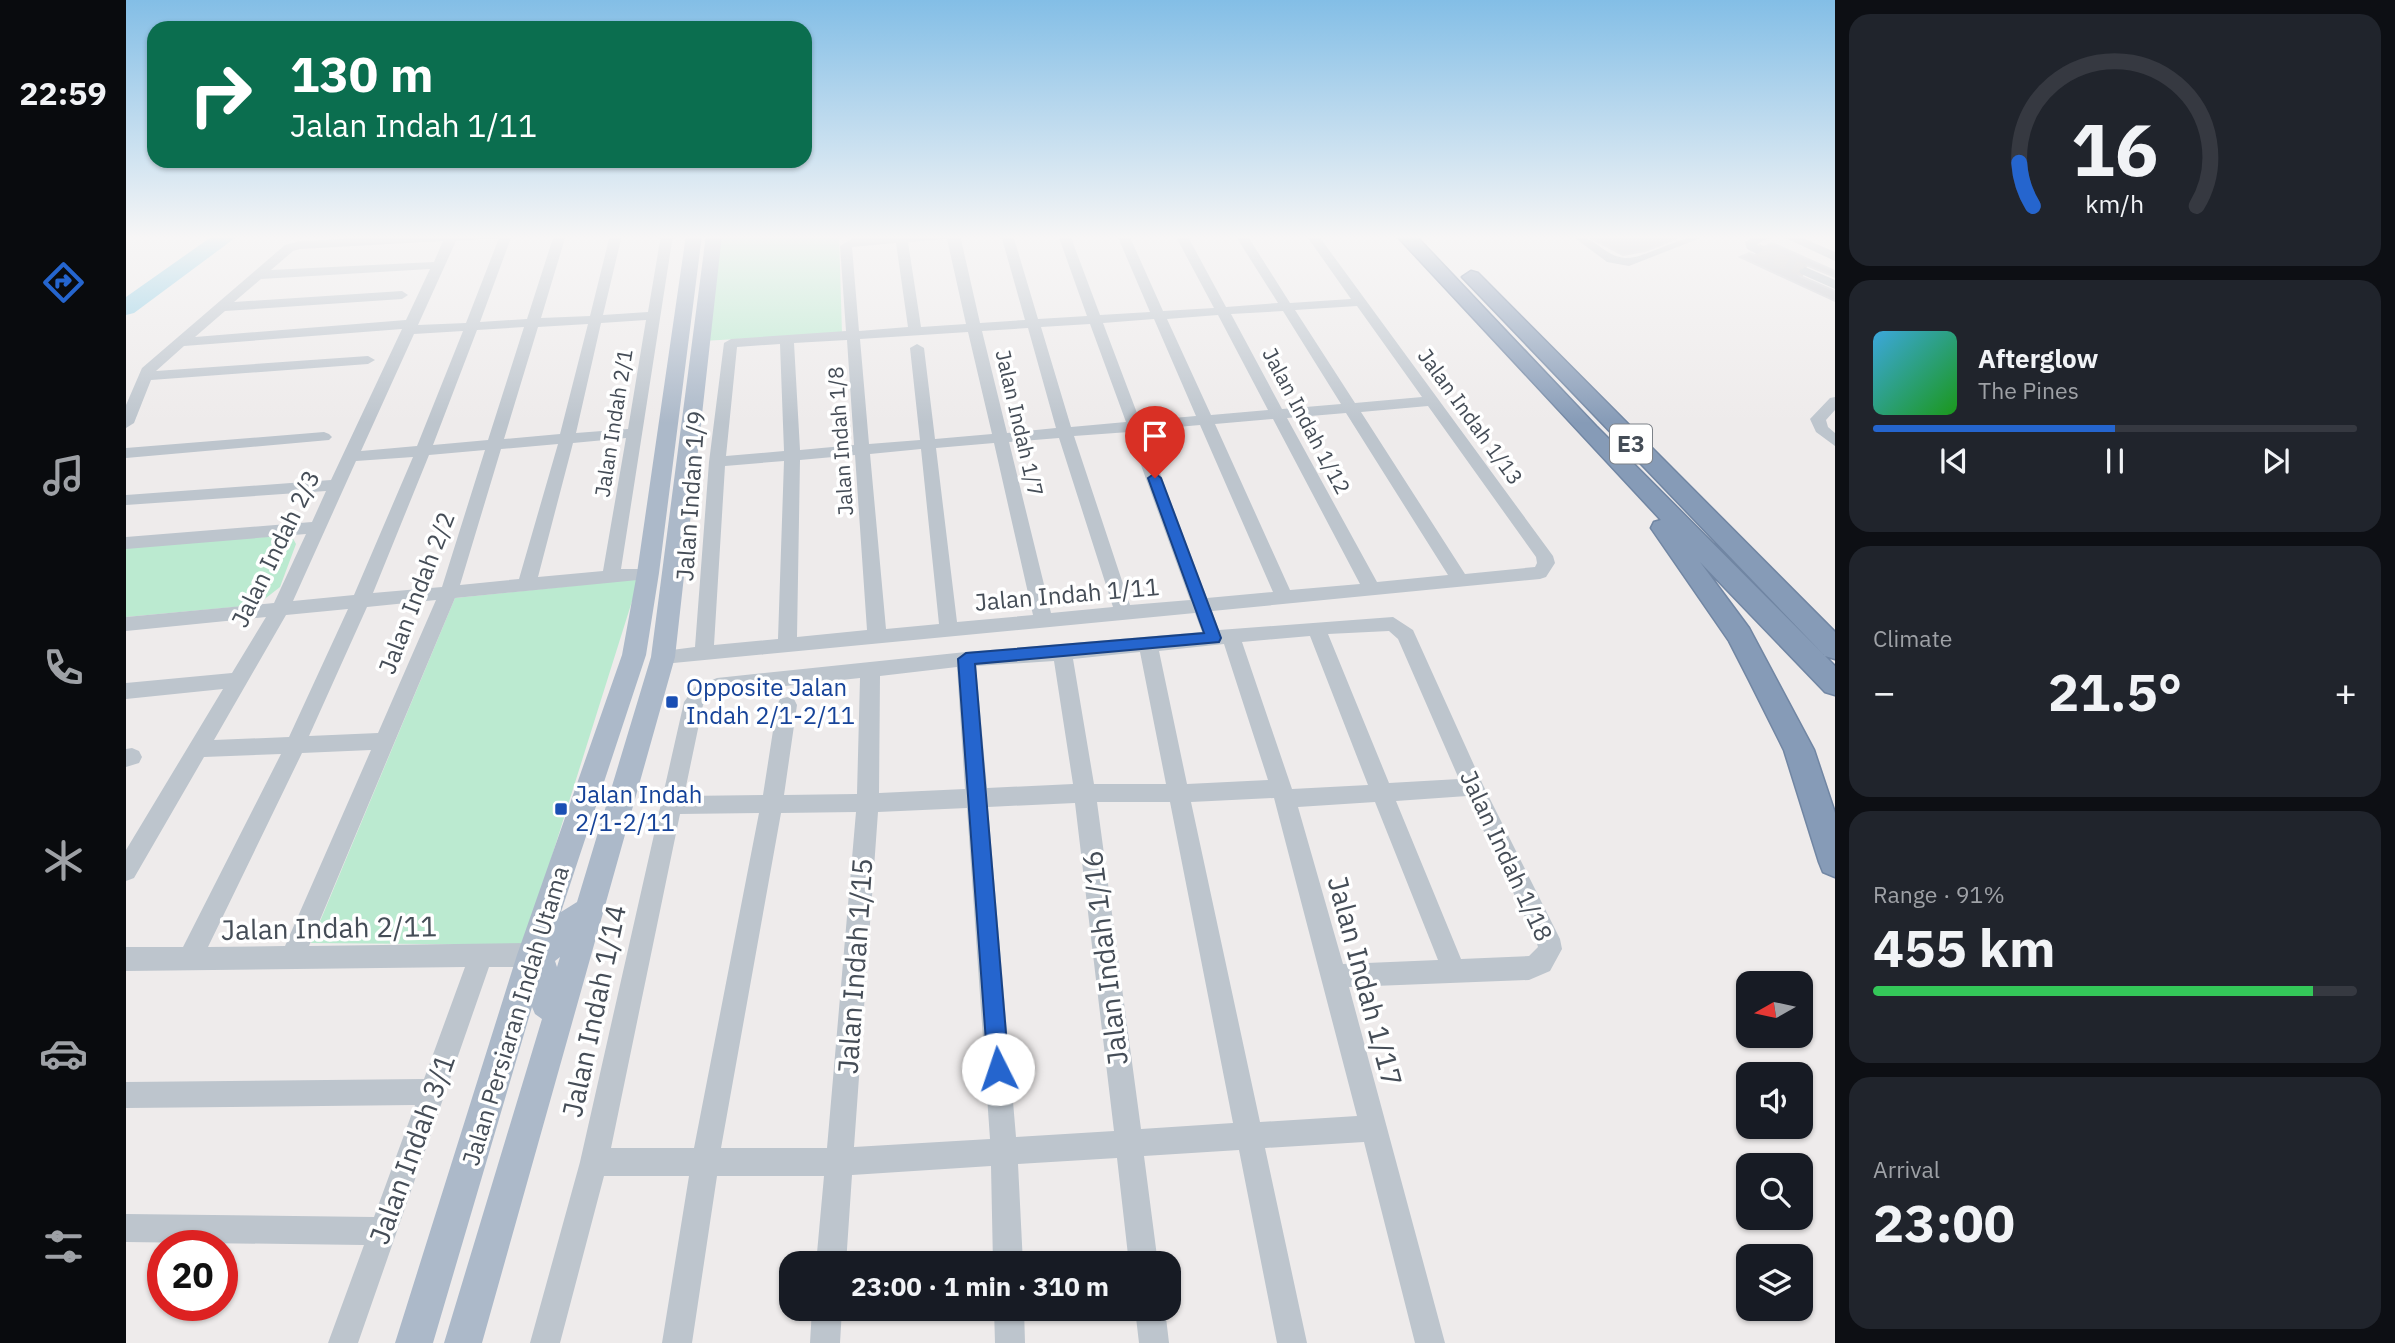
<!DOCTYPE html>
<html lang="en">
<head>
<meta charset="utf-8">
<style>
  :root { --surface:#171b24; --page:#20242c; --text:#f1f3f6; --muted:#9ea1a6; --line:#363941; --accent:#2565ce }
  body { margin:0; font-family:"IBM Plex Sans",sans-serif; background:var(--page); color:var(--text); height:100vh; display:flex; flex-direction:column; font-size:26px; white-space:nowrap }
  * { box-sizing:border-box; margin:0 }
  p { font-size:23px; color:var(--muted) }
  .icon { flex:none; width:38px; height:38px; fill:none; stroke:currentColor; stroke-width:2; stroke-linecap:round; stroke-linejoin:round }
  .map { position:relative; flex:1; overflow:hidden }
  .panel { display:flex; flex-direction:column; gap:14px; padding:14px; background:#0d0f14; width:560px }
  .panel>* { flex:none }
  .guide { position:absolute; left:21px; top:21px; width:665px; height:147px; border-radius:21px; box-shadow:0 2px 5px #0004; background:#0b6e4f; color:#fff; overflow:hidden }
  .needle { width:46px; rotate:261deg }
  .fabs { position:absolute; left:1610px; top:971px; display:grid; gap:14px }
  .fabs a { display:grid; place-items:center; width:77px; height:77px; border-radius:14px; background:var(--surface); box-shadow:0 2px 5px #0004; font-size:35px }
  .speed { position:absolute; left:21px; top:1230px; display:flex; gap:14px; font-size:35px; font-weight:700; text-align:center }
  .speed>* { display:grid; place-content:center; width:91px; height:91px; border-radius:50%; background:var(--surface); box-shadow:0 2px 5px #0004; line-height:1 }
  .speed .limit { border:10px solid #d22; background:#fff; color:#111 }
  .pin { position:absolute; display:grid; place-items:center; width:60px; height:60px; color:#fff; margin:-72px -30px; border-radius:50% 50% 50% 0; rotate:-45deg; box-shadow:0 0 7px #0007 }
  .pin .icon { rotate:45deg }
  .me { position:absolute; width:77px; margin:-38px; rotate:356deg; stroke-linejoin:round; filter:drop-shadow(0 0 5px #0008) }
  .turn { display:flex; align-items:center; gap:24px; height:147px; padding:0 28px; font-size:32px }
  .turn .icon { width:91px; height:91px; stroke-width:2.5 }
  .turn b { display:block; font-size:49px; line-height:60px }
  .big { font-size:52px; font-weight:700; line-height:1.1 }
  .panel .card { flex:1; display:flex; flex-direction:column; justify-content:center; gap:10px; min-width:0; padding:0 24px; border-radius:21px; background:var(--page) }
  .panel .dial { align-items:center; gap:0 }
  .dial svg { height:182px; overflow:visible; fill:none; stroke:var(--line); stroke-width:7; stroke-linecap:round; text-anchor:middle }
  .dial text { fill:var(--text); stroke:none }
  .song { display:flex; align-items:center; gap:21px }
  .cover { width:84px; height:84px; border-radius:10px; background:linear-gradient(135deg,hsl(200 70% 55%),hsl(120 70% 35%)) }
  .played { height:7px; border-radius:4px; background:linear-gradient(90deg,var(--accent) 50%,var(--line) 50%) }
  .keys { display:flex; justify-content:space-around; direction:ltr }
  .heat { display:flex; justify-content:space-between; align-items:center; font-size:38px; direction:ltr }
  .charge { height:10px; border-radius:5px; background:linear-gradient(90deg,#34c759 91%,var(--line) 0) }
  .trip { position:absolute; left:653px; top:1251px; width:402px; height:70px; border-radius:21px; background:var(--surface); box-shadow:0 2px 5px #0004; font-weight:700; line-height:70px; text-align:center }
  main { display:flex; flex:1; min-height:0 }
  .tab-bar { display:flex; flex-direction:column; width:126px; justify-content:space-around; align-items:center; background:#090b0e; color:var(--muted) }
  .tab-bar .icon { width:49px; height:49px }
  .tab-bar .on { color:var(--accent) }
  .tab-bar b { font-size:32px; color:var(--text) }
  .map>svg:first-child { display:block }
  .green { fill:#bbead0 }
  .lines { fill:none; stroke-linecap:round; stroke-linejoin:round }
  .river { fill:#8bcce4; fill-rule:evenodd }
  .building { fill:#c8cad0; stroke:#cfd1d7; stroke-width:2 }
  .minor-tunnel { stroke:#cccbcd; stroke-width:13; stroke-dasharray:13 7; stroke-linecap:butt }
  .highway-casing { stroke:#7186a3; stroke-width:3 }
  .minor { fill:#bdc5cd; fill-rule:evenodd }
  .major { fill:#acb9c9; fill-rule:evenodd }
  .highway { fill:#869bb7; fill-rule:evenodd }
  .route { fill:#2565ce; stroke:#184286; stroke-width:2 }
  .transit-dot { fill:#1a4fb4; stroke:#fff; stroke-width:2.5 }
  .labels { text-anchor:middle; stroke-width:7; stroke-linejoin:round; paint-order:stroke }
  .far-street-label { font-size:21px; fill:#454d57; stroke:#fff }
  .shield { fill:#fff; stroke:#7d8289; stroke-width:2 }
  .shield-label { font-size:23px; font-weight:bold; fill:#454d57 }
  .street-label { font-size:24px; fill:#454d57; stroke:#fff }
  .transit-label { font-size:24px; fill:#164399; stroke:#fff; text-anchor:start }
  .near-street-label { font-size:28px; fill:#454d57; stroke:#fff }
</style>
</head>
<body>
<main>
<nav class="tab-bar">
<b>22:59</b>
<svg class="icon on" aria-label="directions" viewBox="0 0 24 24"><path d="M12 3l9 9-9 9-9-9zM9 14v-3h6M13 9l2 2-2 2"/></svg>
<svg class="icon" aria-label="music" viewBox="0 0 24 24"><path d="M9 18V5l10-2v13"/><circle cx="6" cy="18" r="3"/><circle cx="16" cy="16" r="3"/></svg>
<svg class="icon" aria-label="phone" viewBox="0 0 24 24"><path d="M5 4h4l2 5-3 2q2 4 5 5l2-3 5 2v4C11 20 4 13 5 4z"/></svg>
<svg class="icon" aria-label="climate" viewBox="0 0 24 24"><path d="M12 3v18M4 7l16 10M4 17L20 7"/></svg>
<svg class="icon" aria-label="car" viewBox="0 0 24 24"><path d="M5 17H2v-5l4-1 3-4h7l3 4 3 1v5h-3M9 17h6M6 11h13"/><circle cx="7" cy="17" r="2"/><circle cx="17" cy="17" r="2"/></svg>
<svg class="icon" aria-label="filters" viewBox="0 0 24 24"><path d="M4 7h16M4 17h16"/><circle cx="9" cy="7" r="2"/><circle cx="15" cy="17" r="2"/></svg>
</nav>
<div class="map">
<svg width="1709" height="1343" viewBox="0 0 1709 1343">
  <rect width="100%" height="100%" fill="#eeebeb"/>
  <!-- green -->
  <path class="green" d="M622,235H713L716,333L576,341L587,237Z
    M165,535L170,544L154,587L131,605L0,617V547Z
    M513,579L398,945L185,943L329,598Z"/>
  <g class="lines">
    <!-- river -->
    <path class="river" d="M88,235H113L8,313L0,315V297Z"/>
  </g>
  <!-- building -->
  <path class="building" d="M1459,235H1549L1550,239L1519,251L1497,255Z
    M1646,243L1709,271V277L1680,265L1670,270L1674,276L1709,291V301L1614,257L1623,253L1632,256L1640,250L1638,247Z"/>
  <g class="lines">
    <!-- minor-tunnel -->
    <path class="minor-tunnel" d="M1631,250L1679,271"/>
    <defs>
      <path id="highway" d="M1270,235H1289L1470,426L1698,655L1336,277L1345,271L1352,273L1709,632V659L1699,656L1709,666V695L1699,692L1574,562L1623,628L1688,750L1709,813V877L1697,872L1693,862L1658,750L1623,680L1603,641L1525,528L1528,522L1535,520Z"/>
    </defs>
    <!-- highway casing -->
    <use href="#highway" class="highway-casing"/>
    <!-- minor -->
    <path class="minor" d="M298,235H386L354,322L401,319L428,235H440L415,318L464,316L484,235H496L477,315L522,312L535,235H547L495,569H528L531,573L528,577L522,579L329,598L183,946L406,943L414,947L418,955L414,963L406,967H363L232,1343H202L238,1245L0,1242V1214L248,1217L289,1105L0,1108V1082L298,1079L339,967L0,971V947H57L155,754L78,757L8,878L0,881V850L97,689L0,699V683L106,673L140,617L0,631V617L148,603L180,534L0,549V537L186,522L200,491L0,505V495L205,480L276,329L58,346L30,371L242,356L249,360L242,364L25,380L8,423L0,428V405L16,368L159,245L174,241ZM373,238L340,323L292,325L330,241ZM317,241L308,262L145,270L167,251L174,249ZM304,269L280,320L69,337L99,311L276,299L282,295L276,291L108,302L135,279ZM520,320L502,429L450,433L475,323ZM462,324L434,434L378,439L412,327ZM398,327L362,440L307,445L351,330ZM337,331L291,446L235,451L288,334ZM500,438L477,571L412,577L447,443ZM432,444L393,579L334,585L375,449ZM359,450L316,587L247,593L303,455ZM287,457L228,595L167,601L230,461ZM310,600L252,733L183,736L241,607ZM222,609L163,737L88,740L160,615ZM245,750L159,946L82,947L176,753Z
      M772,235H834L854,323L899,320L875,235H887L912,319L961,316L932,235H944L974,315L1024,312L991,235H1003L1037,311L1088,308L1049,235H1061L1100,307L1152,303L1109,235H1121L1164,303L1225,299L1180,235H1192L1427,556L1429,563L1420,577L1414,579L1086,611L1093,630L1267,617L1287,630L1357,785L1434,939L1436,949L1424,971L1403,980L1223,987L1319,1343H1289L1238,1142L1139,1148L1181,1343H1151L1113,1150L1018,1156L1032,1264H1003L991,1158L892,1164L897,1264H867L865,1166L726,1175L720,1264H690L698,1176H591L566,1343H536L563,1176H478L434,1343H404L454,1162L558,702L569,687L591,678L840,652L1076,632L1069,613L537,664L530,662L527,657L530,652L569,647L583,462L598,343L605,339L720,331L714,246L727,238ZM821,239L840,324L795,327L782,242ZM770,243L782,327L733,331L726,247ZM1231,306L1296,397L1229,403L1169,310ZM1157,311L1215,404L1156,409L1105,314ZM1092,315L1142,410L1085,415L1041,319ZM1028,319L1070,416L1014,421L977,323ZM964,324L1000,422L945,427L915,327ZM902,328L930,428L881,433L856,331ZM842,332L866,434L809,439L798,348L791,344L784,348L794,440L743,444L734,339ZM721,340L728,445L674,450L668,343ZM654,344L658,451L600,456L611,347ZM1302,406L1410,557L1411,563L1409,567L1339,574L1235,412ZM1220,413L1322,575L1251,582L1161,418ZM1147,419L1234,584L1164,590L1089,424ZM1074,425L1147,592L1081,598L1018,430ZM1003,432L1064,600L1004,605L948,436ZM933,438L987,607L925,613L883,442ZM868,443L907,615L831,622L810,448ZM795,449L813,624L760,629L744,454ZM729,455L741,630L671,637L674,460ZM658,461L652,639L588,645L599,466ZM1263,631L1272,639L1333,779L1263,783L1202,634ZM1184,636L1242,785L1166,789L1116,642ZM1098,644L1142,780L1061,784L1033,651ZM1014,652L1040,784H968L947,659ZM928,661L947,784L861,788L850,666ZM831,667L839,789L753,793L754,676ZM734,678L731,794L658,795L671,705L668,699L661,697L654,699L651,705L637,795L558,796L577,705L583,697L593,693ZM1341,796L1410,940L1412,947L1403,956L1335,959L1270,801ZM1148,798L1231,1116L1134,1122L1065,802ZM971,802H1044L1107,1123L1015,1129ZM1249,802L1312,960L1217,964L1172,807ZM949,803L988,1131L890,1137L862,807ZM841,808L864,1139L728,1147L752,812ZM730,812L701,1148H595L655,813ZM633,813L568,1148H485L554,814Z
      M1445,235C1469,235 1477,256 1499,258C1519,259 1553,235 1582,235L1503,266L1481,262Z
      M1632,235H1649L1631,244L1637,250L1631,254L1621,249L1619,242Z
      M1653,235H1669L1709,252V261Z
      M1679,267L1709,280V289L1675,274L1673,271Z
      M1709,397V410L1700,420L1702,427L1709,433V446L1690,432L1684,419L1704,398Z
      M198,432L203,434L206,437L203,440L0,458V448Z
      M6,748L13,751L16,757L13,763L0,767V749Z
      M686,1309H716L714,1343H684Z
      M868,1309H898L899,1343H869Z
      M1009,1309H1039L1043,1343H1013Z"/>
    <!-- major -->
    <path class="major" d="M560,235H576L533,573L520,655L435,912L451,902L525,657L580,235H596L549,657L356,1343H318L416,1019L409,1014L406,1007L307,1343H269L391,955L496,655L511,573ZM434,957L431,967L429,961Z"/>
    <!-- highway -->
    <use href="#highway" class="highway"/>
  </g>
  <!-- sky -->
  <linearGradient id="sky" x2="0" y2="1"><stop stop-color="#83bee6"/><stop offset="0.56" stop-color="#f7f6f6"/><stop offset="1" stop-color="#f7f6f6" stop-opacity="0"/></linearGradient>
  <rect width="1709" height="423" fill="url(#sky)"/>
  <!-- route -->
  <path class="route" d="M1029,473L1035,478L1095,638L1093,642L849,664L883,1069L880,1076L872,1079L865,1076L862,1069L832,659L840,653L1078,633L1022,478Z"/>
  <!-- markers -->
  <g class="transit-dot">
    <rect x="539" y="695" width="14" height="14" rx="3.5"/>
    <rect x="428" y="802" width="14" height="14" rx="3.5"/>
  </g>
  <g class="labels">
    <!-- far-street labels -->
    <g class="far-street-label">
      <text transform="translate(1344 417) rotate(54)" y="7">Jalan Indah 1/13</text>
      <text transform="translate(1180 421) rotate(62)" y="7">Jalan Indah 1/12</text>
      <text transform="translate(488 423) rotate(-81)" y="7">Jalan Indah 2/1</text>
      <text transform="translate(893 423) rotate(77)" y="7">Jalan Indah 1/7</text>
      <text transform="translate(715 441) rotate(-94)" y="7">Jalan Indah 1/8</text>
    </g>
    <!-- shield labels -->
    <rect class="shield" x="1484" y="424.5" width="42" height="39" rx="5"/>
    <g class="shield-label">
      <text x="1505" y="452">E3</text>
    </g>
    <!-- street labels -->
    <g class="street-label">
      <text transform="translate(565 496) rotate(-86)" y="8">Jalan Indan 1/9</text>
      <text transform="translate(150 549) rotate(-64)" y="8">Jalan Indah 2/3</text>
      <text transform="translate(291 593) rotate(-69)" y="8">Jalan Indah 2/2</text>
      <text transform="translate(941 595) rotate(-5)" y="8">Jalan Indah 1/11</text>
      <text transform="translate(1380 856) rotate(65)" y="8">Jalan Indah 1/18</text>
      <text transform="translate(390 1016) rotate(-73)" y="8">Jalan Persiaran Indah Utama</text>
    </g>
    <!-- transit labels -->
    <g class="transit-label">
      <text x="560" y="696">Opposite Jalan<tspan x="560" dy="28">Indah 2/1-2/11</tspan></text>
      <text x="449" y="803">Jalan Indah<tspan x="449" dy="28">2/1-2/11</tspan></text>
    </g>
    <!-- near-street labels -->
    <g class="near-street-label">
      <text transform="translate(203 928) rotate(-1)" y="10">Jalan Indah 2/11</text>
      <text transform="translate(979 958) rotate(-97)" y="10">Jalan Indah 1/16</text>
      <text transform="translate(729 966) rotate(-86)" y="10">Jalan Indah 1/15</text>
      <text transform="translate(1239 981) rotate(75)" y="10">Jalan Indah 1/17</text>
      <text transform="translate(468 1011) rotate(-78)" y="10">Jalan Indah 1/14</text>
      <text transform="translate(286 1149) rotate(-70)" y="10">Jalan Indah 3/1</text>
    </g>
  </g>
</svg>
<div class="fabs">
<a><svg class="needle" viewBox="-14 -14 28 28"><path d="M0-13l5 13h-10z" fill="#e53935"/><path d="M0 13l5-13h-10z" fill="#9ea1a6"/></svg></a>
<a><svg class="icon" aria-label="sound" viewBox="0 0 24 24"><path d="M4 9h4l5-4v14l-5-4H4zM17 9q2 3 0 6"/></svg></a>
<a><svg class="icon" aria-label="search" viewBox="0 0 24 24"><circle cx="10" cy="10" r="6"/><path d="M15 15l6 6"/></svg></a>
<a><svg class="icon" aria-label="layers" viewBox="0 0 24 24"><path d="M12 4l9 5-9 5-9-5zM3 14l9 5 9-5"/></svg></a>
</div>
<div class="speed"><div class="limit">20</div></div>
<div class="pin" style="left:1029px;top:478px;background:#d93025"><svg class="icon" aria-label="arrive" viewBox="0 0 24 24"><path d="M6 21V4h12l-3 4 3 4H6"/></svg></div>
<svg class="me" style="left:872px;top:1069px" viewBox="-20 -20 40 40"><circle r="19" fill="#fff"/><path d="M0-13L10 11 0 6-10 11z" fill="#2565ce"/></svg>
<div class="trip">23:00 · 1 min · 310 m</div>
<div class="guide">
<div class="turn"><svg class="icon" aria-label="right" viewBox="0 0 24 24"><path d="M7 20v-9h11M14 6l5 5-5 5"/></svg><div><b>130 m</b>Jalan Indah 1/11</div></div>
</div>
</div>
<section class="panel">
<div class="card dial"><svg viewBox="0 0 100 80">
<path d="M14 69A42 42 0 1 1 86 69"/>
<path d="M14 69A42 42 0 0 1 8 50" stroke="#2565ce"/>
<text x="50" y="56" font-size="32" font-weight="700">16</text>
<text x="50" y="72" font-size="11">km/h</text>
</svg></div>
<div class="card">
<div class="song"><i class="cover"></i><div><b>Afterglow</b><p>The Pines</p></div></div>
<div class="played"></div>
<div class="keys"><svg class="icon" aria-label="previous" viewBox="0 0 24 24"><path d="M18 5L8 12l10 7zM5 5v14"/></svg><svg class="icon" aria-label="pause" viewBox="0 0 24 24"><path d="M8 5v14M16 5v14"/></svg><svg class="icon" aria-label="next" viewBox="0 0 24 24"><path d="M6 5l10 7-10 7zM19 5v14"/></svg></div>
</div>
<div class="card"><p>Climate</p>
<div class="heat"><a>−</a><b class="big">21.5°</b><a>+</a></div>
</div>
<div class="card"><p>Range · 91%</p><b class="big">455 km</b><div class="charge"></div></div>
<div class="card"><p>Arrival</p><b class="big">23:00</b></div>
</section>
</main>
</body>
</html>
